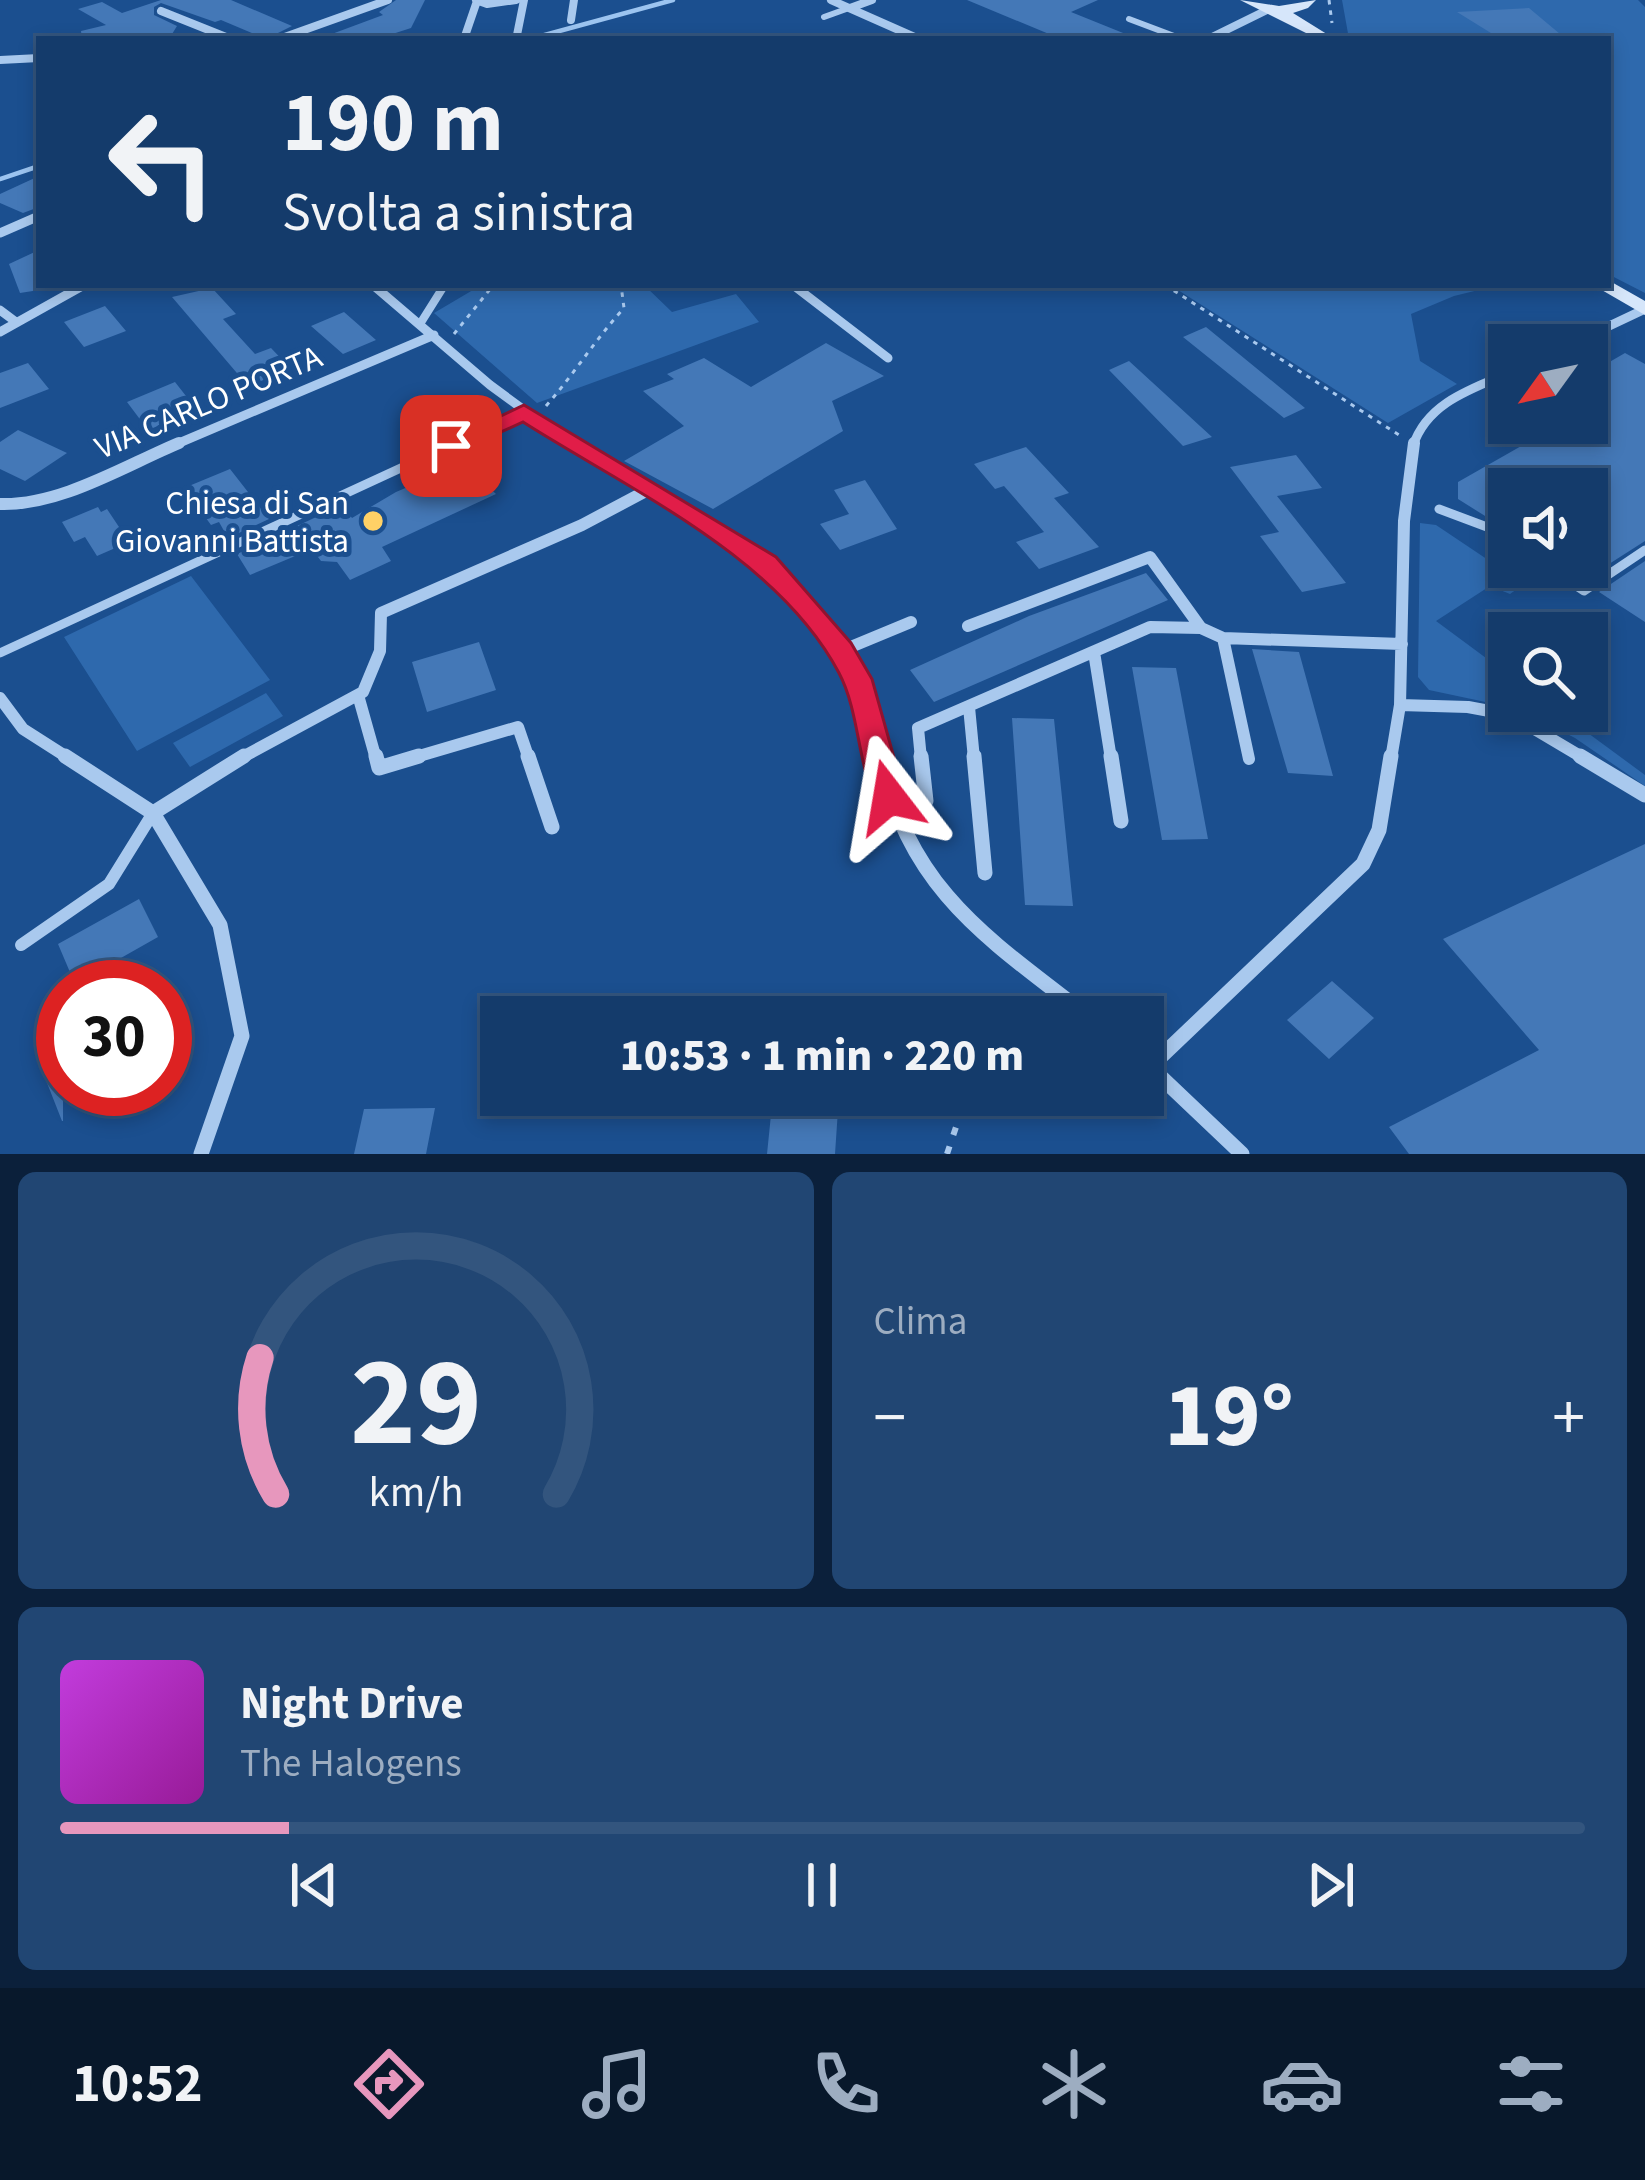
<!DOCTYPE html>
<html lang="it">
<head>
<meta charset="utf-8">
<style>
  :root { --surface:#143b6b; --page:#214673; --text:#f1f3f6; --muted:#9dadc1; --line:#33557e; --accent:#e797bd }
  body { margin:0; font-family:"Source Sans 3",sans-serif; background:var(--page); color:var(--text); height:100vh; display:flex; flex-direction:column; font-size:45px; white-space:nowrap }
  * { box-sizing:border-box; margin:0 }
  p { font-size:39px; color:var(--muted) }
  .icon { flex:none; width:66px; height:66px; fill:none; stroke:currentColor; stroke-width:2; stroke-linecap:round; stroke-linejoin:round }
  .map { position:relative; height:1154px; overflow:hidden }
  .drawer { display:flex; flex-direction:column; gap:18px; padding:18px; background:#0b203b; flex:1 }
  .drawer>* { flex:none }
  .top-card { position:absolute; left:36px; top:36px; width:1575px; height:252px; border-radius:0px; box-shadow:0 6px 18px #0003,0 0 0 3px var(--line); background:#143b6b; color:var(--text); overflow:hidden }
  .needle { width:78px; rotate:237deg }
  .controls { position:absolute; left:1488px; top:324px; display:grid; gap:24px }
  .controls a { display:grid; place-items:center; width:120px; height:120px; border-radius:0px; background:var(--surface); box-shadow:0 6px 18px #0003,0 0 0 3px var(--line); font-size:60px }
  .speed { position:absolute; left:36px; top:960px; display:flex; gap:24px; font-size:60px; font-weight:700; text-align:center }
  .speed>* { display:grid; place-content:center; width:156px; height:156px; border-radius:50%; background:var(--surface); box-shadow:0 6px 18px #0003,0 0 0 3px var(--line); line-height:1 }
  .speed .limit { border:18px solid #d22; background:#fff; color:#111 }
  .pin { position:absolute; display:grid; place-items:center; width:102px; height:102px; color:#fff; margin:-51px; border-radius:24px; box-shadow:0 6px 18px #0006 }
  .me { position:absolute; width:132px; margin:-66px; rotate:346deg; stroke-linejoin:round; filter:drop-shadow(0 0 9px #0008) }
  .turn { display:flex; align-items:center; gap:42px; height:252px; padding:0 48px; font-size:54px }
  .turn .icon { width:156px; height:156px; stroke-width:2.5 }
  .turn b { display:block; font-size:84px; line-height:102px }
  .big { font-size:90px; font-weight:800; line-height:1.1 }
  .drawer .tile { flex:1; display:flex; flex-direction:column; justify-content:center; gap:18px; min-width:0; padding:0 42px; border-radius:18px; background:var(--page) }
  .drawer .dial { align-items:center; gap:0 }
  .dial svg { height:312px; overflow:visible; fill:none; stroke:var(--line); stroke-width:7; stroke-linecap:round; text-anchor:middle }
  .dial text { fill:var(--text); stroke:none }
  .song { display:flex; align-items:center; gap:36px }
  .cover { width:144px; height:144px; border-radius:18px; background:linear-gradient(135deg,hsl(290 70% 55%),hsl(300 70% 35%)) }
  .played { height:12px; border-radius:6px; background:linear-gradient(90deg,var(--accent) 15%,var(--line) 15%) }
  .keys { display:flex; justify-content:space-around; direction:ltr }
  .heat { display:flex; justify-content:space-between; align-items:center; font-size:66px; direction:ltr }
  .drawer .tiles { flex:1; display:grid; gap:18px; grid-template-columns:1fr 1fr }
  .tile:last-child { grid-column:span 2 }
  .trip { position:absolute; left:480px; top:996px; width:684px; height:120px; border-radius:0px; background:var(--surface); box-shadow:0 6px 18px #0003,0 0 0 3px var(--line); font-weight:800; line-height:120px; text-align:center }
  .tab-bar { display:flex; height:192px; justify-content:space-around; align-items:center; background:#08182b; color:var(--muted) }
  .tab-bar .icon { width:84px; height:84px }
  .tab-bar .active { color:var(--accent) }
  .tab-bar b { font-size:54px; color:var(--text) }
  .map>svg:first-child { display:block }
  .green { fill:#2e69ad }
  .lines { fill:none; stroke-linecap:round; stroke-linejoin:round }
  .stream { stroke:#9cc4f0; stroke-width:4.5 }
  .building { fill:#4478b7 }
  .path-far1 { stroke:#a9c9ee; stroke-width:3; stroke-dasharray:4.5 6; stroke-linecap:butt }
  .path { stroke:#a9c9ee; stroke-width:6; stroke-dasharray:8 12; stroke-linecap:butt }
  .service-far3 { stroke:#a9c9ee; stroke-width:6 }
  .service-far2 { stroke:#a9c9ee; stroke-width:8 }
  .service-far1 { stroke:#a9c9ee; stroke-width:9 }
  .service { stroke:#a9c9ee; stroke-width:12 }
  .minor-far3 { stroke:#a9c9ee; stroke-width:8 }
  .minor-far2 { stroke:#a9c9ee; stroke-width:9 }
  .minor-far1 { stroke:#a9c9ee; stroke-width:12 }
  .minor { stroke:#a9c9ee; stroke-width:15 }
  .secondary { fill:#d6e6fa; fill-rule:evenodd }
  .route { fill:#e11d48; stroke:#92132f; stroke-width:3 }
  .poi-dot { fill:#ffd166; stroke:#1b4f8f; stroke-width:4.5 }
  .labels { text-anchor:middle; stroke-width:10; stroke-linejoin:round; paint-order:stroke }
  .street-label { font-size:33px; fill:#fff; stroke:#1b4f8f }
  .poi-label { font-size:33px; fill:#fff; stroke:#1b4f8f; text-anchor:end }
</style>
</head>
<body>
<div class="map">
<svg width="1645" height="1154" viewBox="0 0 1645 1154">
  <rect width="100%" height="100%" fill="#1b4f8f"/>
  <!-- green -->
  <path class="green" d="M1342,0H1638L1645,7V293L1608,274V39H1349Z
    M507,285H644L672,312L736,294L759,322L537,403L434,313L478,287Z
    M1170,285H1499L1454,296L1411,314L1420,361L1457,384L1388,423Z
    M1420,523L1436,525L1524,584L1510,594L1490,586L1436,621L1509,675V707L1429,690L1418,677Z
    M191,576L270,680L137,751L64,637Z
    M266,693L283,716L190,767L173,743Z
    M1522,711H1558L1645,775V786L1575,738Z"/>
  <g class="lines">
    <!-- stream -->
    <path class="stream" d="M530,39L673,0
      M0,179L39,166"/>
  </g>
  <!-- building -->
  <path class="building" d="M161,0H231L292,26L266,39L221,20L215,22L161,3L154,7V15L177,26L169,39H82L81,31L106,25L78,9L102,2L122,13Z
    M396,0H425L411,28L377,39H303L321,38L383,15L379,12Z
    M967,0H1098L1071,12L1138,39H1061Z
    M1529,8L1560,34L1499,38L1457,12Z
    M39,176V207L23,213L0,203V194Z
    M39,250V290L20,293L9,264Z
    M212,288L236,314L223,319L255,354L271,348L291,369L248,386L172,297Z
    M105,306L126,331L84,347L64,322Z
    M344,312L376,340L343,354L311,326Z
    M1206,327L1305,408L1284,418L1183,337Z
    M826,343L884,376L832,401L843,431L713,509L624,461L684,426L643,391L674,379L667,374L704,358L751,387Z
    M1625,353L1645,364V541L1584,580L1564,567H1587V489H1509V531L1458,499V482L1523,445L1486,423H1587V375Z
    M1129,361L1212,437L1183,446L1109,370Z
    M28,363L49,389L0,408V373Z
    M175,382L197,410L148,430L127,402Z
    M18,430L67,453L25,481L0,469V442Z
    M1026,447L1069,493L1054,498L1099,547L1039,569L1016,542L1044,532L1004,486L995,489L974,464Z
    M1296,455L1322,488L1277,496L1346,583L1302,592L1260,536L1279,532L1230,467Z
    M464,463L496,494L382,547L391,561L350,580L337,562L321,561L312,549L250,575L237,554L342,505L352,518L396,492Z
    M230,469L269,519L228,538L219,522L211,525L184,488Z
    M865,480L897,529L840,550L820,524L849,514L834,490Z
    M98,507L101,512L107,509L129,542L97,556L85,537L74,542L62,522Z
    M1645,561V622L1599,592Z
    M1146,573L1168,600L934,702L910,670L1029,616Z
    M479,642L496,690L427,712L412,662Z
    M1252,649L1299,652L1333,776L1288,773Z
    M1132,667L1176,668L1208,839L1162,840Z
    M1012,718L1054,719L1073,906L1025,905Z
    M1645,844V1154H1409L1389,1127L1539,1050L1443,939Z
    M139,899L158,937L75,984L58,944Z
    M1332,981L1374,1018L1329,1059L1287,1020Z
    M63,1052V1121H62L40,1065Z
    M773,1095H839L835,1154H767Z
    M435,1108L426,1154H354L364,1109Z"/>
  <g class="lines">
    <!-- path-far1 -->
    <path class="path-far1" d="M1329,0L1332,23
      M1165,285L1399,435
      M1519,323L1552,342
      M1512,327L1540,343L1536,345
      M454,334L491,288L540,285
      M546,406C574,374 595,340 624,308L621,285"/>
    <!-- path -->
    <path class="path" d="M947,1154L963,1106L973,1095"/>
    <!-- service-far3 -->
    <path class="service-far3" d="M824,17L849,8
      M1129,19L1182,39"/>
    <!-- service-far2 -->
    <path class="service-far2" d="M420,324L442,289
      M449,446L524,412"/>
    <!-- service-far1 -->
    <path class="service-far1" d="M1439,509L1487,527L1509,542
      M1548,567L1584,591L1645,550
      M0,653L455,443"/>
    <!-- service -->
    <path class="service" d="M21,945L109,884L153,813"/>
    <!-- minor-far3 -->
    <path class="minor-far3" d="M476,0L487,4L516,0
      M831,0L919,39
      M850,8L872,0
      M161,11L231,39
      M571,20L574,0
      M517,35L524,0
      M279,39L388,0
      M464,39L477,1
      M1208,39L1269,9
      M0,60L39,58"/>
    <!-- minor-far2 -->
    <path class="minor-far2" d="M0,233L39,216
      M373,285L490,385L573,446
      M793,285L888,358
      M0,310L16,322
      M0,332L84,285
      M1569,345L1645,309
      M172,446L434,335
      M1413,446C1427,403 1471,389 1509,373"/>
    <!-- minor-far1 -->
    <path class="minor-far1" d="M568,443C715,531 839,573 881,759
      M0,504C60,506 124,466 179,443
      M968,626L1150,557L1201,628
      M1223,638L1249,759
      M841,651L911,622
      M1094,652L1111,759
      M358,695L376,759
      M0,698L23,729L70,759
      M1400,705L1404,521L1414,443
      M969,707L974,759
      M239,759L363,692L380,651L381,613L582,525L646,491
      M409,759L518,727L529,759
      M921,759L918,728L1150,627L1201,628L1223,638L1402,644
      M1391,759L1400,705L1468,707L1511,715L1585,759"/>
    <!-- minor -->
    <path class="minor" d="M65,756L153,813L220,925L242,1036L201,1154
      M376,756L379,768L419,756
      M528,756L552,827
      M880,756C910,891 986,937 1089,1017
      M921,756L926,801
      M974,756L985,873
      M1111,756L1121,821
      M1580,756L1645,795
      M153,813L244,756
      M1143,1060L1242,1154
      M1151,1066L1363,864L1379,830L1391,756"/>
    <!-- secondary -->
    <path class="secondary" d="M1240,0L1279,6L1316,0L1308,8L1293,13L1330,36L1318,39Z
      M1608,280L1645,301V315L1600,289L1598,285H1608Z"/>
  </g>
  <!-- route -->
  <path class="route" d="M524,405L776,557L851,643L872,679L905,797L900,806L889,810L878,806C857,765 860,713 839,673C778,557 630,490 523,422L459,451L451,454L438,446Z"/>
  <!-- markers -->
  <circle class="poi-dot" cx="373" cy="521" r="12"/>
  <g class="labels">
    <!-- street labels -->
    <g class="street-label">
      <text transform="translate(208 401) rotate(-23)" y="12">VIA CARLO PORTA</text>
    </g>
    <!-- poi labels -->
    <g class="poi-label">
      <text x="349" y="514">Chiesa di San<tspan x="349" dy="38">Giovanni Battista</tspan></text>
    </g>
  </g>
</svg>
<div class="controls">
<a><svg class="needle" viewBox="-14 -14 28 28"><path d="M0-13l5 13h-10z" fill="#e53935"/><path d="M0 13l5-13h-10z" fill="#9dadc1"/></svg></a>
<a><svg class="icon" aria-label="sound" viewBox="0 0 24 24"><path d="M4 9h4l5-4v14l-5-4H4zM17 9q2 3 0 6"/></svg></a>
<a><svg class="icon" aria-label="search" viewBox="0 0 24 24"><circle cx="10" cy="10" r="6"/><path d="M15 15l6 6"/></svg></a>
</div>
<div class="speed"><div class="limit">30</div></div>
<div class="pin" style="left:451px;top:446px;background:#d93025"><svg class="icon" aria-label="arrive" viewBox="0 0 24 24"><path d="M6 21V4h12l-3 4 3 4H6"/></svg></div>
<svg class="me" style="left:889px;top:797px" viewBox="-20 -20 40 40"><path d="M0-17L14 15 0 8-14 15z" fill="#e11d48" stroke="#fff" stroke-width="4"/></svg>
<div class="trip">10:53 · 1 min · 220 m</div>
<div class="top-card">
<div class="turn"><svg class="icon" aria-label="left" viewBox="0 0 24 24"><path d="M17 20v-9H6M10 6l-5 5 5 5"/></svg><div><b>190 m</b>Svolta a sinistra</div></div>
</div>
</div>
<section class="drawer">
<div class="tiles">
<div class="tile dial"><svg viewBox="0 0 100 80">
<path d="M14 69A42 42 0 1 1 86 69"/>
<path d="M14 69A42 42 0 0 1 10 34" stroke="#e797bd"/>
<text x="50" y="56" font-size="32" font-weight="700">29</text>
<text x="50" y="72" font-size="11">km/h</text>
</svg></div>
<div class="tile"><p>Clima</p>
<div class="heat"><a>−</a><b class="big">19°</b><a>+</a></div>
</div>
<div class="tile">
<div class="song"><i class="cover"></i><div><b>Night Drive</b><p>The Halogens</p></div></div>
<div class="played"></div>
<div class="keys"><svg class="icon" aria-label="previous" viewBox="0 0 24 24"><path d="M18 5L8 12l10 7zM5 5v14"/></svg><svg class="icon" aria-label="pause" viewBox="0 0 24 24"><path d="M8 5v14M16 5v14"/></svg><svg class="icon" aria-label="next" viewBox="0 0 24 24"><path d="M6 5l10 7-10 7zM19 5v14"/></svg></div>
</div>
</div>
</section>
<nav class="tab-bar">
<b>10:52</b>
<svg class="icon active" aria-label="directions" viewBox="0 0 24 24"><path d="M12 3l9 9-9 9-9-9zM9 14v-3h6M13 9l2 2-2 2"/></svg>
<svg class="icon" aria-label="music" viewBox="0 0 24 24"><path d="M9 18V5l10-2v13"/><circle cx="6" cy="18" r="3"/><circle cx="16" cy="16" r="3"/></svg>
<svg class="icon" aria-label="phone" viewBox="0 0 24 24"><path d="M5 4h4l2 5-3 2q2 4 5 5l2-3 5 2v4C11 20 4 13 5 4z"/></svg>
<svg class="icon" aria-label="climate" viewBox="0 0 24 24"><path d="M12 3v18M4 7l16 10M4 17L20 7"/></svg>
<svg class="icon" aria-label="car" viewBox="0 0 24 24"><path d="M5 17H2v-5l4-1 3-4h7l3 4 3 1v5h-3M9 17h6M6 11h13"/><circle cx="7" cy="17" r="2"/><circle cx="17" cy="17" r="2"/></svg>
<svg class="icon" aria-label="filters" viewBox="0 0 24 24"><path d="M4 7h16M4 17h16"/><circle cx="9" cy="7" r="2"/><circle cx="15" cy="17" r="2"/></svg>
</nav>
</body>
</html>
